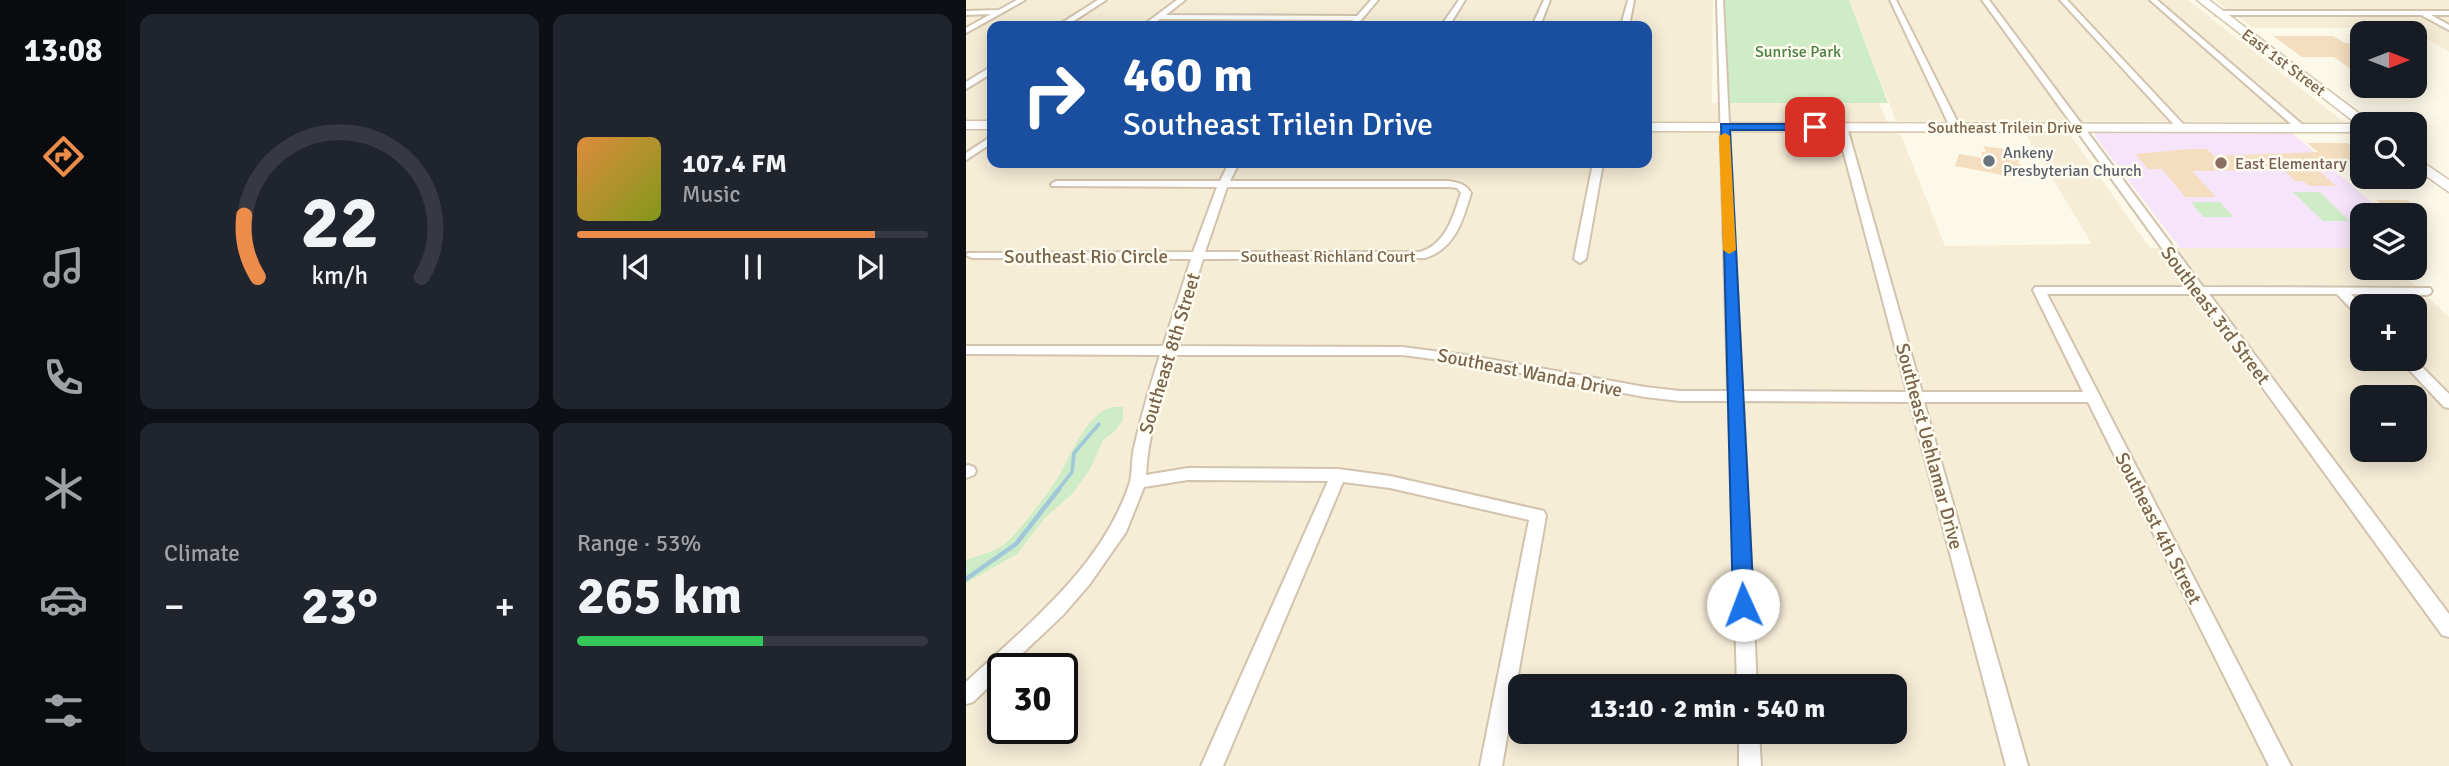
<!DOCTYPE html>
<html lang="en">
<head>
<meta charset="utf-8">
<style>
  :root { --surface:#171b24; --page:#20242c; --text:#f1f3f6; --muted:#9ea1a6; --line:#363941; --accent:#ec8c4a }
  body { margin:0; font-family:Signika,sans-serif; background:var(--page); color:var(--text); height:100vh; display:flex; flex-direction:column; font-size:26px; white-space:nowrap }
  * { box-sizing:border-box; margin:0 }
  p { font-size:23px; color:var(--muted) }
  .icon { flex:none; width:38px; height:38px; fill:none; stroke:currentColor; stroke-width:2; stroke-linecap:round; stroke-linejoin:round }
  .map { position:relative; flex:1; overflow:hidden }
  .drawer { display:flex; flex-direction:column; gap:14px; padding:14px; background:#0d0f14; width:840px }
  .drawer>* { flex:none }
  .banner { position:absolute; left:21px; top:21px; width:665px; height:147px; border-radius:14px; box-shadow:0 4px 18px #0003; background:#1a4fa0; color:#fff; overflow:hidden }
  .needle { width:46px; rotate:90deg }
  .fabs { position:absolute; left:1384px; top:21px; display:grid; gap:14px }
  .fabs a { display:grid; place-items:center; width:77px; height:77px; border-radius:14px; background:var(--surface); box-shadow:0 4px 18px #0003; font-size:35px }
  .speed { position:absolute; left:21px; top:653px; display:flex; gap:14px; font-size:35px; font-weight:700; text-align:center }
  .speed>* { display:grid; place-content:center; width:91px; height:91px; border-radius:50%; background:var(--surface); box-shadow:0 4px 18px #0003; line-height:1 }
  .speed .limit { border:4px solid #111; border-radius:10px; background:#fff; color:#111 }
  .pin { position:absolute; display:grid; place-items:center; width:60px; height:60px; color:#fff; margin:-30px; border-radius:14px; box-shadow:0 4px 10px #0006 }
  .me { position:absolute; width:77px; margin:-38px; rotate:358deg; stroke-linejoin:round; filter:drop-shadow(0 0 5px #0008) }
  .turn { display:flex; align-items:center; gap:24px; height:147px; padding:0 21px; font-size:32px }
  .turn .icon { width:91px; height:91px; stroke-width:2.5 }
  .turn b { display:block; font-size:49px; line-height:60px }
  .big { font-size:52px; font-weight:700; line-height:1.1 }
  .drawer .widget { flex:1; display:flex; flex-direction:column; justify-content:center; gap:10px; min-width:0; padding:0 24px; border-radius:14px; background:var(--page) }
  .drawer .dial { align-items:center; gap:0 }
  .dial svg { height:182px; overflow:visible; fill:none; stroke:var(--line); stroke-width:7; stroke-linecap:round; text-anchor:middle }
  .dial text { fill:var(--text); stroke:none }
  .song { display:flex; align-items:center; gap:21px }
  .cover { width:84px; height:84px; border-radius:10px; background:linear-gradient(135deg,hsl(30 70% 55%),hsl(70 70% 35%)) }
  .played { height:7px; border-radius:4px; background:linear-gradient(90deg,var(--accent) 85%,var(--line) 85%) }
  .keys { display:flex; justify-content:space-around; direction:ltr }
  .heat { display:flex; justify-content:space-between; align-items:center; font-size:38px; direction:ltr }
  .charge { height:10px; border-radius:5px; background:linear-gradient(90deg,#34c759 53%,var(--line) 0) }
  .drawer .tiles { flex:1; display:grid; gap:14px; grid-template-columns:repeat(2,1fr) }
  .trip { position:absolute; left:542px; top:674px; width:399px; height:70px; border-radius:14px; background:var(--surface); box-shadow:0 4px 18px #0003; font-weight:700; line-height:70px; text-align:center }
  main { display:flex; flex:1; min-height:0 }
  .tab-bar { display:flex; flex-direction:column; width:126px; justify-content:space-around; align-items:center; background:#090b0e; color:var(--muted) }
  .tab-bar .icon { width:49px; height:49px }
  .tab-bar .selected { color:var(--accent) }
  .tab-bar b { font-size:32px; color:var(--text) }
  .map>svg:first-child { display:block }
  .residential { fill:#f6edd7; fill-rule:evenodd }
  .education { fill:#f6e5fa }
  .green { fill:#ceecc6 }
  .lines { fill:none; stroke-linecap:round; stroke-linejoin:round }
  .stream-far1 { stroke:#a1c7db; stroke-width:3.5 }
  .stream { stroke:#a1c7db; stroke-width:4.5 }
  .building { fill:#f4debf }
  .street-casing { stroke:#d1c3ad; stroke-width:4 }
  .secondary-casing { stroke:#d4c5ab; stroke-width:3 }
  .street { fill:#fff; fill-rule:evenodd }
  .secondary { fill:#fff; fill-rule:evenodd }
  .route { fill:#1a73e8; stroke:#114b97; stroke-width:2 }
  .slow { fill:#f59e0b }
  .worship-dot { fill:#6b7280; stroke:#fffcf0; stroke-width:2.5 }
  .education-dot { fill:#8d6e63; stroke:#fffcf0; stroke-width:2.5 }
  .labels { text-anchor:middle; stroke-width:5; stroke-linejoin:round; paint-order:stroke }
  .far-park-label { font-size:16px; fill:#498042; stroke:#fffcf0 }
  .far-street-label { font-size:16px; fill:#7a644b; stroke:#fffcf0 }
  .far-worship-label { font-size:16px; fill:#5b616d; stroke:#fffcf0; text-anchor:start }
  .far-education-label { font-size:16px; fill:#785e54; stroke:#fffcf0; text-anchor:start }
  .street-label { font-size:19px; fill:#7a644b; stroke:#fffcf0 }
</style>
</head>
<body>
<main>
<nav class="tab-bar">
<b>13:08</b>
<svg class="icon selected" aria-label="directions" viewBox="0 0 24 24"><path d="M12 3l9 9-9 9-9-9zM9 14v-3h6M13 9l2 2-2 2"/></svg>
<svg class="icon" aria-label="music" viewBox="0 0 24 24"><path d="M9 18V5l10-2v13"/><circle cx="6" cy="18" r="3"/><circle cx="16" cy="16" r="3"/></svg>
<svg class="icon" aria-label="phone" viewBox="0 0 24 24"><path d="M5 4h4l2 5-3 2q2 4 5 5l2-3 5 2v4C11 20 4 13 5 4z"/></svg>
<svg class="icon" aria-label="climate" viewBox="0 0 24 24"><path d="M12 3v18M4 7l16 10M4 17L20 7"/></svg>
<svg class="icon" aria-label="car" viewBox="0 0 24 24"><path d="M5 17H2v-5l4-1 3-4h7l3 4 3 1v5h-3M9 17h6M6 11h13"/><circle cx="7" cy="17" r="2"/><circle cx="17" cy="17" r="2"/></svg>
<svg class="icon" aria-label="filters" viewBox="0 0 24 24"><path d="M4 7h16M4 17h16"/><circle cx="9" cy="7" r="2"/><circle cx="15" cy="17" r="2"/></svg>
</nav>
<section class="drawer">
<div class="tiles">
<div class="widget dial"><svg viewBox="0 0 100 80">
<path d="M14 69A42 42 0 1 1 86 69"/>
<path d="M14 69A42 42 0 0 1 8 42" stroke="#ec8c4a"/>
<text x="50" y="56" font-size="32" font-weight="700">22</text>
<text x="50" y="72" font-size="11">km/h</text>
</svg></div>
<div class="widget">
<div class="song"><i class="cover"></i><div><b>107.4 FM</b><p>Music</p></div></div>
<div class="played"></div>
<div class="keys"><svg class="icon" aria-label="previous" viewBox="0 0 24 24"><path d="M18 5L8 12l10 7zM5 5v14"/></svg><svg class="icon" aria-label="pause" viewBox="0 0 24 24"><path d="M8 5v14M16 5v14"/></svg><svg class="icon" aria-label="next" viewBox="0 0 24 24"><path d="M6 5l10 7-10 7zM19 5v14"/></svg></div>
</div>
<div class="widget"><p>Climate</p>
<div class="heat"><a>−</a><b class="big">23°</b><a>+</a></div>
</div>
<div class="widget"><p>Range · 53%</p><b class="big">265 km</b><div class="charge"></div></div>
</div>
</section>
<div class="map">
<svg width="1483" height="766" viewBox="0 0 1483 766">
  <rect width="100%" height="100%" fill="#fdf9e9"/>
  <!-- residential -->
  <path class="residential" d="M0,0H747L746,103H913L926,133H934L979,246L1126,244L1059,133H1103L1184,248H1396V268H1431L1483,317V766H0V130H26V163H681V132H696V121L681,120V26H26V120H0ZM1396,306H1449V359H1396ZM1396,397H1449V450H1396ZM37,668H96V728H37ZM555,686H929V732H555Z
    M883,0H1222L1378,122L930,121Z
    M1249,0H1483V52L1442,28H1287Z"/>
  <!-- education -->
  <path class="education" d="M1131,132H1325L1420,215H1396V248H1214L1128,135Z"/>
  <!-- green -->
  <path class="green" d="M759,0H883L922,103H763Z
    M1327,192H1354L1383,221H1357Z
    M1225,202H1254L1267,217H1237Z
    M146,407H157V420L147,433L137,440L124,469L106,494L79,518L51,554L0,583V560C16,554 31,552 44,539C56,528 86,488 94,474C106,453 121,413 146,407Z"/>
  <g class="lines">
    <!-- stream-far1 -->
    <path class="stream-far1" d="M92,490L106,472L108,453L133,424"/>
    <!-- stream -->
    <path class="stream" d="M0,579L50,544L93,489"/>
  </g>
  <!-- building -->
  <path class="building" d="M1307,36H1367L1379,43H1388L1396,49V77L1368,57H1336Z
    M1341,143H1381L1396,156V161H1342L1370,186H1343L1337,181H1329L1318,170L1226,171L1250,197H1219L1196,169H1182L1169,154L1223,149H1241L1248,156L1352,152Z
    M1017,146L1039,149L1062,154L1051,163L1056,165L1050,169L1048,177L989,166L993,154L1017,158L1015,152H1020Z
    M1410,200H1441L1460,215H1428Z"/>
  <g class="lines">
    <defs>
      <path id="street" d="M51,0H59L0,33V28L25,14L0,15V11L33,10Z
        M132,0H140L100,26H91Z
        M211,0H219L200,15L391,16L405,0H412L390,26L383,25L387,20L194,19L184,26H176Z
        M493,0H499L483,26H475Z
        M578,0H584L574,26H566Z
        M662,0H668L663,26H655Z
        M751,0H757L776,391L941,392L871,127L876,124L881,127L956,392H1117L1067,290L1069,287H1224L1016,0H1023L1237,287L1464,288L1466,291L1464,294L1460,295L1385,294L1397,306L1396,317L1392,316L1371,294H1243L1483,614V637L1476,635L1229,294H1081L1325,766H1303L1122,402H958L1062,766H1040L944,402L777,401L791,686H771L763,401H714L679,397L506,364L436,355H207C195,394 182,434 180,475L222,468L372,469L424,476L578,511L580,516L536,766H514L563,520L424,488L377,482L257,766H235L362,481L222,480L178,487L160,532L123,585L97,615L41,668H37V673L7,702L0,704V682C62,624 135,568 163,485C167,474 165,460 168,448C175,416 184,386 194,355L0,354V346H197L225,259L6,258L0,255L2,253L227,252L251,187L86,186L85,184L90,181H254L263,163H273L264,181H483C494,183 499,184 505,193C497,220 489,249 459,258L237,259L210,346L436,347L506,356L679,387L714,391H762ZM261,187H483L491,188L495,193C487,217 480,244 454,252H239Z
        M924,0H930L994,127L992,129L984,127Z
        M1094,0H1101L1218,125V129H1212Z
        M1184,0H1191L1338,126V130H1332Z
        M1253,11H1483V15H1465L1483,25V30L1455,15H1250Z
        M23,68H26V73L0,89V82Z
        M26,136V143L0,160V153Z
        M627,163H637L620,259L614,263L608,259Z
        M1433,359H1448L1483,394V408L1478,407Z
        M2,465L8,467L10,471L8,475L0,478V466Z
        M773,732H793L795,766H773Z"/>
      <path id="secondary" d="M1231,0H1243L1407,124H1396V132L681,131V123L1391,124Z
        M0,121H26V129H0Z
        M1449,157L1483,180V192L1449,168Z"/>
    </defs>
    <!-- street casing -->
    <use href="#street" class="street-casing"/>
    <!-- secondary casing -->
    <use href="#secondary" class="secondary-casing"/>
    <!-- street -->
    <use href="#street" class="street"/>
    <!-- secondary -->
    <use href="#secondary" class="secondary"/>
  </g>
  <!-- route -->
  <path class="route" d="M755,124H849L854,127L849,130H764L788,605L785,611L777,614L770,611L767,605Z"/>
  <!-- slow -->
  <path class="slow" d="M759,133L764,136L770,250L763,254L757,250L753,136Z"/>
  <!-- markers -->
  <circle class="worship-dot" cx="1023" cy="161" r="7"/>
  <circle class="education-dot" cx="1255" cy="163" r="7"/>
  <g class="labels">
    <!-- far-park labels -->
    <g class="far-park-label">
      <text x="832" y="57">Sunrise Park</text>
    </g>
    <!-- far-street labels -->
    <g class="far-street-label">
      <text transform="translate(1318 62) rotate(37)" y="6">East 1st Street</text>
      <text x="1039" y="133">Southeast Trilein Drive</text>
      <text x="362" y="262">Southeast Richland Court</text>
    </g>
    <!-- far-worship labels -->
    <g class="far-worship-label">
      <text x="1037" y="158">Ankeny<tspan x="1037" dy="18">Presbyterian Church</tspan></text>
    </g>
    <!-- far-education labels -->
    <g class="far-education-label">
      <text x="1269" y="169">East Elementary</text>
    </g>
    <!-- street labels -->
    <g class="street-label">
      <text x="120" y="263">Southeast Rio Circle</text>
      <text transform="translate(1250 315) rotate(53)" y="7">Southeast 3rd Street</text>
      <text transform="translate(203 353) rotate(-73)" y="7">Southeast 8th Street</text>
      <text transform="translate(564 372) rotate(11)" y="7">Southeast Wanda Drive</text>
      <text transform="translate(964 446) rotate(75)" y="7">Southeast Uehlamar Drive</text>
      <text transform="translate(1193 528) rotate(63)" y="7">Southeast 4th Street</text>
    </g>
  </g>
</svg>
<div class="fabs">
<a><svg class="needle" viewBox="-14 -14 28 28"><path d="M0-13l5 13h-10z" fill="#e53935"/><path d="M0 13l5-13h-10z" fill="#9ea1a6"/></svg></a>
<a><svg class="icon" aria-label="search" viewBox="0 0 24 24"><circle cx="10" cy="10" r="6"/><path d="M15 15l6 6"/></svg></a>
<a><svg class="icon" aria-label="layers" viewBox="0 0 24 24"><path d="M12 4l9 5-9 5-9-5zM3 14l9 5 9-5"/></svg></a>
<a>+</a>
<a>−</a>
</div>
<div class="speed"><div class="limit">30</div></div>
<div class="pin" style="left:849px;top:127px;background:#d93025"><svg class="icon" aria-label="arrive" viewBox="0 0 24 24"><path d="M6 21V4h12l-3 4 3 4H6"/></svg></div>
<svg class="me" style="left:777px;top:605px" viewBox="-20 -20 40 40"><circle r="19" fill="#fff"/><path d="M0-13L10 11 0 6-10 11z" fill="#1a73e8"/></svg>
<div class="trip">13:10 · 2 min · 540 m</div>
<div class="banner">
<div class="turn"><svg class="icon" aria-label="right" viewBox="0 0 24 24"><path d="M7 20v-9h11M14 6l5 5-5 5"/></svg><div><b>460 m</b>Southeast Trilein Drive</div></div>
</div>
</div>
</main>
</body>
</html>
